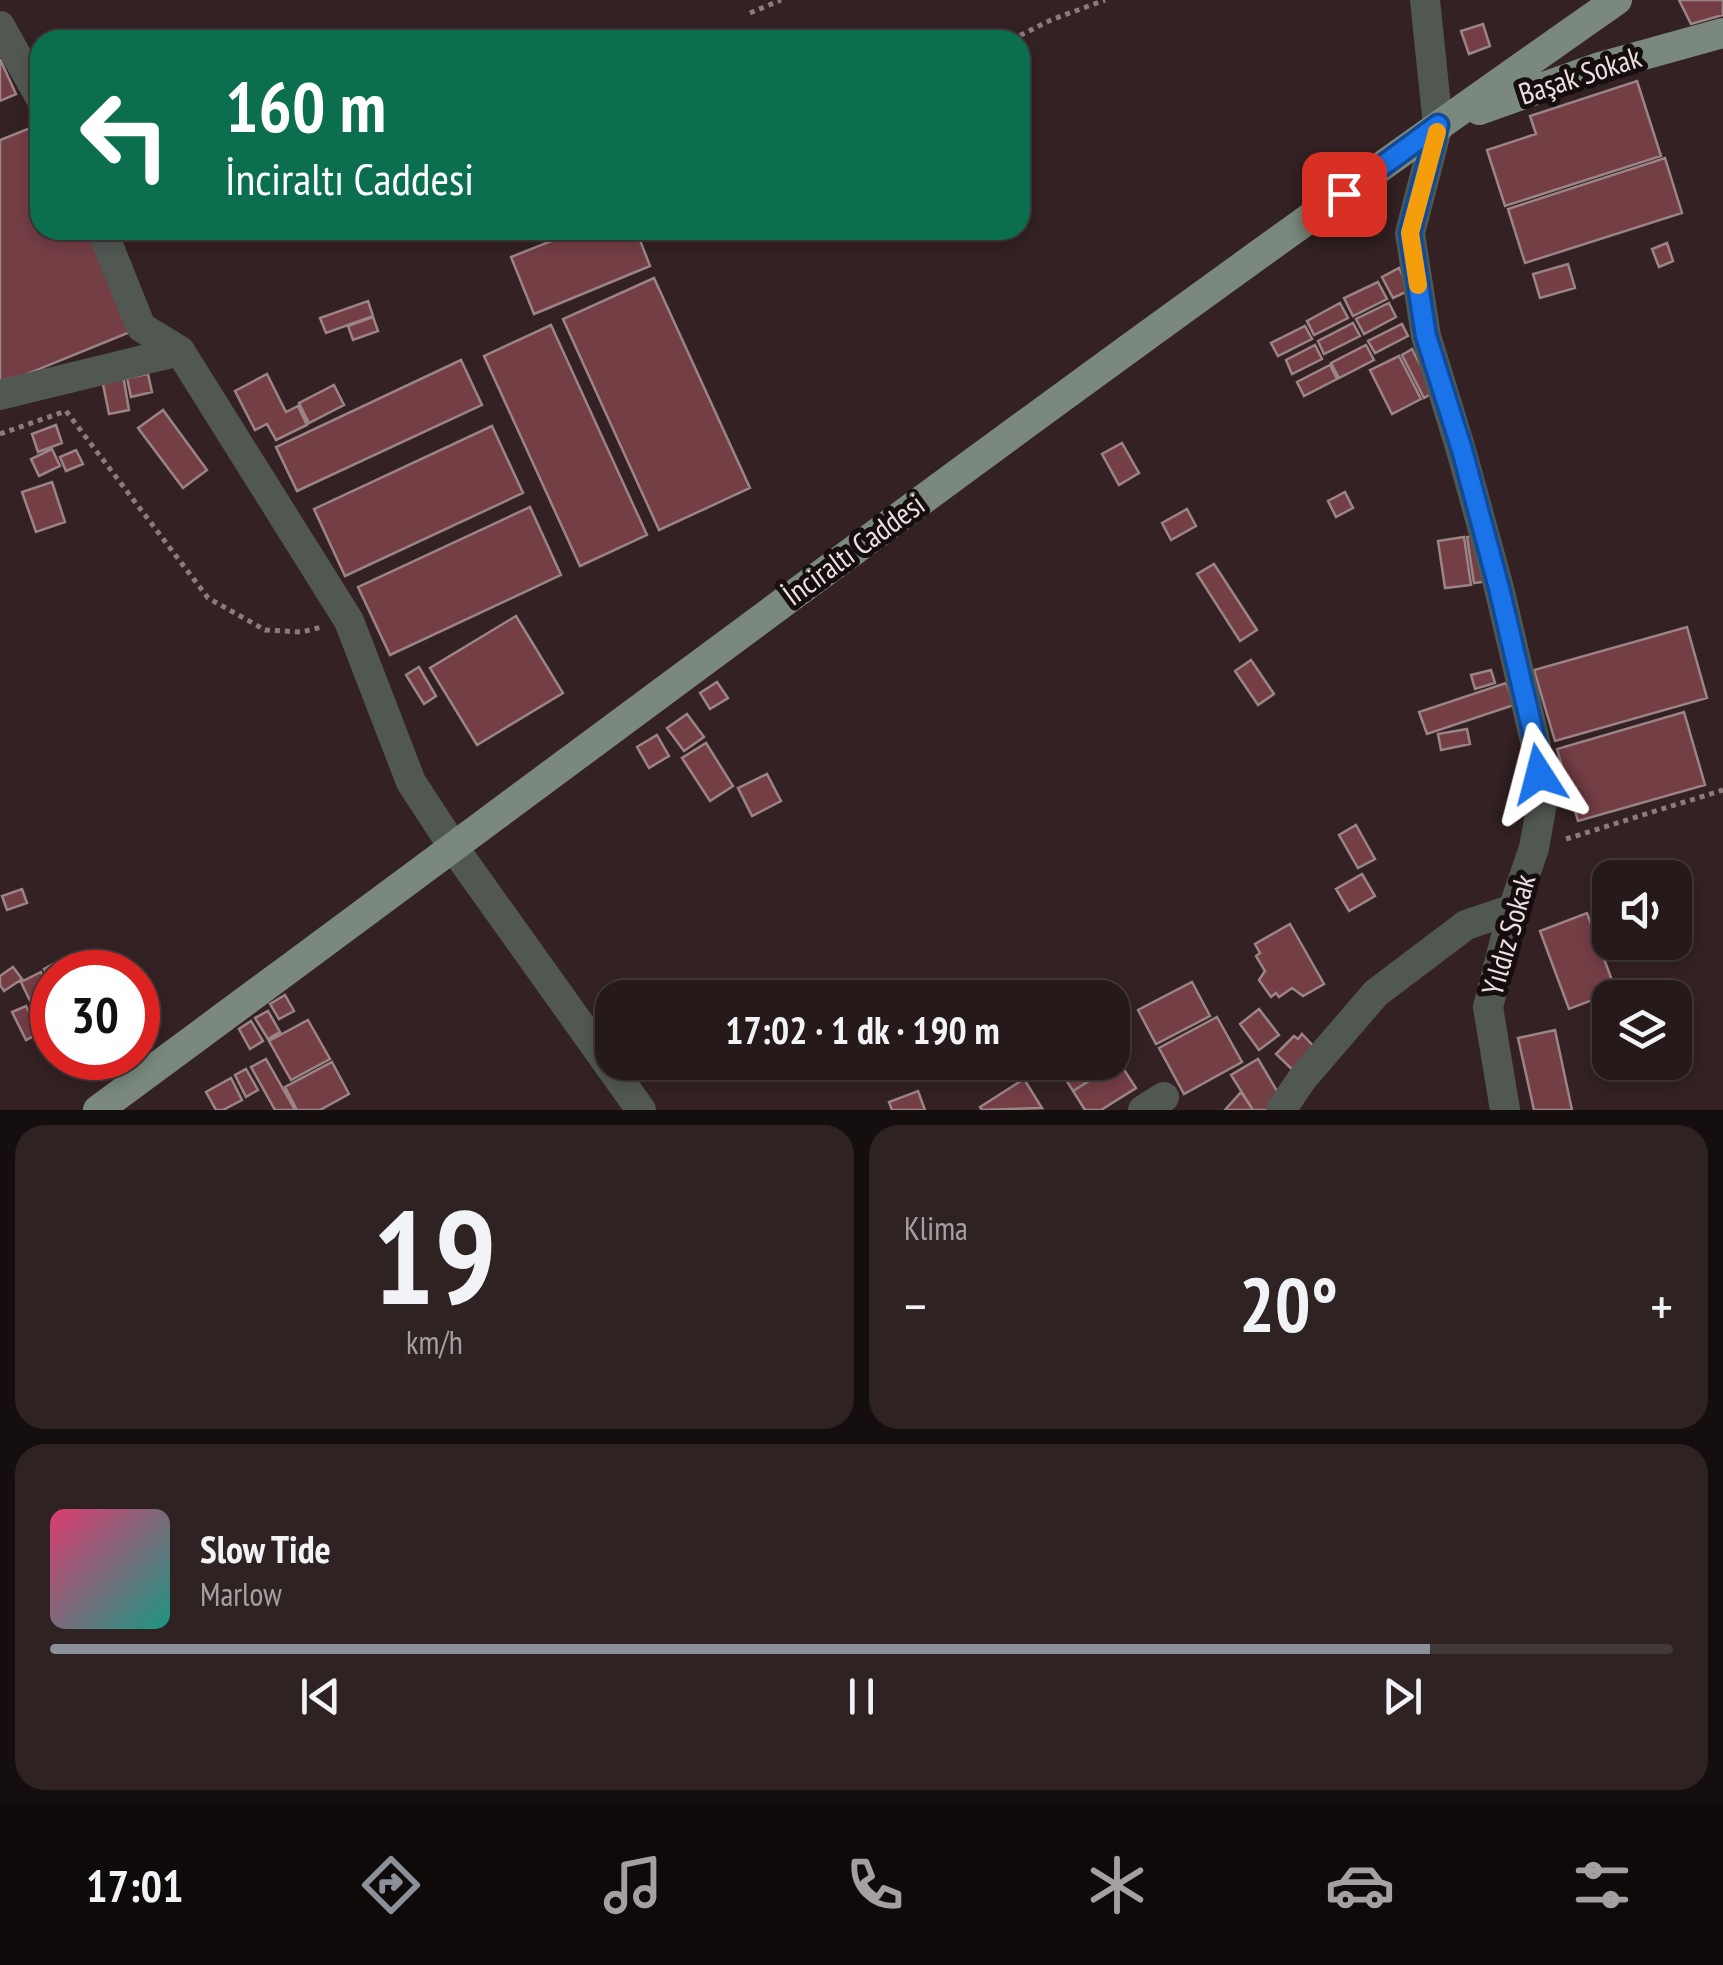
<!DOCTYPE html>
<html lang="tr">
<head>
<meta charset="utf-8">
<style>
  :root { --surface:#26191a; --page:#2e2223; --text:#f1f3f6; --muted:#a4a0a2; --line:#423839; --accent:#8c9099 }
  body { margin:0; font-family:"PT Sans Narrow",sans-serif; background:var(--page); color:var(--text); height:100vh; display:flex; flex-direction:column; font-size:38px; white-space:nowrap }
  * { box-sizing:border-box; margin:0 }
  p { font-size:32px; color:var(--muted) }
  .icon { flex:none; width:55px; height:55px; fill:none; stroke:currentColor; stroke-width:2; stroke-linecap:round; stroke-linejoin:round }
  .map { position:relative; height:1110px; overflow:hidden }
  .details { display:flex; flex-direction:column; gap:15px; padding:15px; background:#150e0e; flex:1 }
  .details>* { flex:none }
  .banner { position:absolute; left:30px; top:30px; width:1000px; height:210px; border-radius:30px; box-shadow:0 5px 15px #0003,0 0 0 2px var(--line); background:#0b6e4f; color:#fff; overflow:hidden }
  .buttons { position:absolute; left:1592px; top:860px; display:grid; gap:20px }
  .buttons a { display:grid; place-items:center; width:100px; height:100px; border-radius:20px; background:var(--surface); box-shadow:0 5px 15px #0003,0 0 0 2px var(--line); font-size:50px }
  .speed { position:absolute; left:30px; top:950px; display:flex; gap:20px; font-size:50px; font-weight:700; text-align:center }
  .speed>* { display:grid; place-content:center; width:130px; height:130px; border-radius:50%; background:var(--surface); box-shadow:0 5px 15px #0003,0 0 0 2px var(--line); line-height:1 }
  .speed .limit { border:15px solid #d22; background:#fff; color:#111 }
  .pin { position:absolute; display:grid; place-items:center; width:85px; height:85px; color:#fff; margin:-42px; border-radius:20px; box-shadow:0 5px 15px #0006 }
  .me { position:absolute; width:110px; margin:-55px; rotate:351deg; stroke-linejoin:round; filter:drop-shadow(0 0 8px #0008) }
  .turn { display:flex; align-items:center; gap:35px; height:210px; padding:0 30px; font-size:45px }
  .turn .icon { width:130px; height:130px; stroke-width:2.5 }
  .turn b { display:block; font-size:70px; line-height:85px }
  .big { font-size:75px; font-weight:800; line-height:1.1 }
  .details .card { flex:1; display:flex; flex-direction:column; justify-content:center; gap:15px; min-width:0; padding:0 35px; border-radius:30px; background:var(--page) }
  .details .dial { align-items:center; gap:0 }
  .dial b { font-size:130px; line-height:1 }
  .song { display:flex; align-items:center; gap:30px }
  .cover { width:120px; height:120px; border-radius:15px; background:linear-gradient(135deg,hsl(340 70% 55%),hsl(170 70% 35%)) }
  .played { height:10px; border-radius:5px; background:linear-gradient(90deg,var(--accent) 85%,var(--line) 85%) }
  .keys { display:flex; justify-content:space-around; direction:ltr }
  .heat { display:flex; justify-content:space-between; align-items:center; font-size:55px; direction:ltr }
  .details .tiles { flex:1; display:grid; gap:15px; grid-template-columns:1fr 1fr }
  .card:last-child { grid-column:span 2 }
  .trip { position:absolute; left:595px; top:980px; width:535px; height:100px; border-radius:30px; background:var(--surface); box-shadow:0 5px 15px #0003,0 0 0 2px var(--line); font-weight:800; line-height:100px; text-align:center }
  .menu { display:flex; height:160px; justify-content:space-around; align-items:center; background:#0f0a0a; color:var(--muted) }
  .menu .icon { width:70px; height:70px }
  .menu .active { color:var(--accent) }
  .menu b { font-size:45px; color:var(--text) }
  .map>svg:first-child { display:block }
  .building { fill:#743e45; stroke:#9b8486; stroke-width:2.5 }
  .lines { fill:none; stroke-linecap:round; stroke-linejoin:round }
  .path { stroke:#8b7b7d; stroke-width:5; stroke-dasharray:5 5; stroke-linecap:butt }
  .minor { stroke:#515852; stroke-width:30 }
  .major { stroke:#7a887d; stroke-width:30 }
  .route-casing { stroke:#114b97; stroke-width:25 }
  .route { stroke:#1a73e8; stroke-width:18 }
  .slow { stroke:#f59e0b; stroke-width:18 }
  .labels { text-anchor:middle; stroke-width:10; stroke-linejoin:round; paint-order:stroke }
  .street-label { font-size:30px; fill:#ecdfe0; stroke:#150d0e }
</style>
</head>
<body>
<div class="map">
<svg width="1723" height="1110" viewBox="0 0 1723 1110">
  <rect width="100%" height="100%" fill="#332123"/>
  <!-- building -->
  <path class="building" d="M1679,0H1723V15L1691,24Z
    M1483,24L1490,46L1469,54L1461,31Z
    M0,59L16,94L0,101Z
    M1637,81L1661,156L1505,206L1487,150L1536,134L1530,116Z
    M40,124V230H89L130,332L0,385V140Z
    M1665,158L1682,213L1525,263L1508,209Z
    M579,230H636L650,266L534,314L511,257Z
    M1667,243L1673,261L1659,267L1652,249Z
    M1568,264L1575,288L1540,298L1533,274Z
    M1399,268L1410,290L1393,298L1382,277Z
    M654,278L750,488L659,530L563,319Z
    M1378,282L1387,299L1353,316L1344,298Z
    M368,301L373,316L326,333L320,318Z
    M1340,303L1348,318L1314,335L1307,321Z
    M1389,303L1396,317L1364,334L1356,319Z
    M373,317L378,331L353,340L348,326Z
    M1353,323L1360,336L1324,354L1318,341Z
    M1402,324L1408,336L1375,353L1368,341Z
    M551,325L647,535L580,566L484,356Z
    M1305,326L1312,339L1278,356L1271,343Z
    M1315,345L1322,359L1292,374L1286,360Z
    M1366,345L1374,360L1339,378L1331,363Z
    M1412,349L1434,392L1424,398L1402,355Z
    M1399,356L1421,399L1392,414L1370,370Z
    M461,360L482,405L297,491L276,447Z
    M1330,365L1337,379L1304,396L1297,382Z
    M148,374L152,392L131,397L127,378Z
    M267,374L286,412L298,406L307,425L276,440L267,424L255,430L235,391Z
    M123,375L129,410L109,414L102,379Z
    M334,385L344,405L309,423L299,403Z
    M163,410L207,470L183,488L138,428Z
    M56,425L62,443L38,452L32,434Z
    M492,426L523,493L345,576L314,509Z
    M1122,443L1139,473L1119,485L1102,454Z
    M52,449L60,466L39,476L31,459Z
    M76,450L83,464L66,471L60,457Z
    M52,482L65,522L36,532L22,492Z
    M1345,492L1353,508L1336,517L1328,501Z
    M530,507L561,575L390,655L358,587Z
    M1187,509L1196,526L1171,540L1162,523Z
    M1482,535L1490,581L1474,583L1467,537Z
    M1464,537L1471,585L1445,588L1438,541Z
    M1214,564L1257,630L1240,641L1197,574Z
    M516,616L563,693L477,745L430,668Z
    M1687,627L1707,698L1555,741L1534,670Z
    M1251,660L1274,694L1258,705L1235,671Z
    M419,667L436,696L424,704L406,675Z
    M1491,670L1495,683L1475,689L1471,675Z
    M717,682L728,698L710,709L700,693Z
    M1506,683L1514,705L1427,734L1419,712Z
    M1684,712L1705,785L1578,821L1557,749Z
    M687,714L704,737L684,751L667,728Z
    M1467,729L1470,744L1441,750L1438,734Z
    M657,735L669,756L649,768L637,747Z
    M706,743L733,786L710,801L682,758Z
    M767,774L781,801L752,816L738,788Z
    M1356,825L1375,859L1358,868L1339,835Z
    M1362,874L1375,896L1349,911L1336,889Z
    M22,889L27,903L7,910L2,896Z
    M1587,913L1616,991L1569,1009L1540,931Z
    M1290,924L1324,984L1303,996L1292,988L1279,997L1276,993L1271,997L1259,980L1265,971L1256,956L1260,953L1255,944Z
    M66,957L74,972H52V985L44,969Z
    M13,967L22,979L4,991L0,985V976Z
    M41,972L52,997V1028L45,1032L21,982Z
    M1192,982L1210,1016L1156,1044L1138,1010Z
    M285,995L294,1011L279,1019L270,1004Z
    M26,1006L40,1033L26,1040L12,1012Z
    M1259,1009L1279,1035L1259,1050L1240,1024Z
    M268,1011L280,1032L268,1039L255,1018Z
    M1217,1017L1242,1062L1184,1094L1159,1048Z
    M308,1020L330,1059L291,1080L269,1041Z
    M251,1021L263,1041L250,1049L239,1029Z
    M1555,1030L1572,1110H1534L1518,1038Z
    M1302,1034L1319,1052L1297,1074L1276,1054L1294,1036L1298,1039Z
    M1112,1051L1119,1062L1073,1091L1055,1062H1112Z
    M266,1059L295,1110H275L251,1067Z
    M1258,1059L1283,1101L1268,1110H1253L1231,1075Z
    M332,1062L349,1094L320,1110H297L285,1087Z
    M889,1062H909L913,1075L895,1081Z
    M1119,1062L1136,1088L1101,1110H1085L1073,1091Z
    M246,1069L258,1090L246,1097L235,1075Z
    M231,1078L242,1100L223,1110H216L206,1092Z
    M1024,1079L1042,1108L982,1110L980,1107Z
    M918,1091L925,1110H892L889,1102Z
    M1241,1092L1253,1110H1225Z"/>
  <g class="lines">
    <!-- path -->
    <path class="path" d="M750,13L781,0
      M1011,40L1051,20L1105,0
      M0,434L66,411L208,598L265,630L301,632L322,627
      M1566,839L1723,790"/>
    <!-- minor -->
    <path class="minor" d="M1425,0L1438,125L1410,233L1426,336L1461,450L1499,588L1536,745L1542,803L1534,848L1513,909L1488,1007L1505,1110
      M0,26L40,97
      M102,230L141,327L180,351L349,621L411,782L454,848L641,1110
      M0,395L180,351
      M1143,1110L1164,1097
      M1281,1110L1302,1079L1376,993L1466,925L1513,909"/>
    <!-- major -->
    <path class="major" d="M1479,110L1600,67L1723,33
      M98,1110C603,738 1103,359 1617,0"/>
  </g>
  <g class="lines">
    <defs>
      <path id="route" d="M1344,194L1438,125L1410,233L1426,336L1462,450L1499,588L1536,745L1539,774"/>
    </defs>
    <!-- route casing -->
    <use href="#route" class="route-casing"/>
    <!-- route -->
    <use href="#route" class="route"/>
    <!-- slow -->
    <path class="slow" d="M1418,285L1410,233L1437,132"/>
  </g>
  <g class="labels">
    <!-- street labels -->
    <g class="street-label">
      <text transform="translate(1580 76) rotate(-18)" y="10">Başak Sokak</text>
      <text transform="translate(854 550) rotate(-36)" y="10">İnciraltı Caddesi</text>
      <text transform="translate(1509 935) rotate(-74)" y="10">Yıldız Sokak</text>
    </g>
  </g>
</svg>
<div class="buttons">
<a><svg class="icon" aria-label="sound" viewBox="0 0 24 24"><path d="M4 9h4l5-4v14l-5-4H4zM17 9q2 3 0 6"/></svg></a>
<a><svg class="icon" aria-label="layers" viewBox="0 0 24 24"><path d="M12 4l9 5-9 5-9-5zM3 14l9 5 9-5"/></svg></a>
</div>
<div class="speed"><div class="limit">30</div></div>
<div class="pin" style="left:1344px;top:194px;background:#d93025"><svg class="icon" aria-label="arrive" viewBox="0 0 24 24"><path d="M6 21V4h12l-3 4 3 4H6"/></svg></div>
<svg class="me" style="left:1539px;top:774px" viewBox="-20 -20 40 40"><path d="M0-17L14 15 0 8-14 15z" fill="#1a73e8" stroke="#fff" stroke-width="4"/></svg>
<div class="trip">17:02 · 1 dk · 190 m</div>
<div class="banner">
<div class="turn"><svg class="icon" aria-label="left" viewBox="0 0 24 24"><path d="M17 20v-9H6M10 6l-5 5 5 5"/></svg><div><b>160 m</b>İnciraltı Caddesi</div></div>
</div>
</div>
<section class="details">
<div class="tiles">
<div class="card dial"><b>19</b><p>km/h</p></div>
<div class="card"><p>Klima</p>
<div class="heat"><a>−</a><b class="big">20°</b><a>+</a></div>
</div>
<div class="card">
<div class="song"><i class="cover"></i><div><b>Slow Tide</b><p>Marlow</p></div></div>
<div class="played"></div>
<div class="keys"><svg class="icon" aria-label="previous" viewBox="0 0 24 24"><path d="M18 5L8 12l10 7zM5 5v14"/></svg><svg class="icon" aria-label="pause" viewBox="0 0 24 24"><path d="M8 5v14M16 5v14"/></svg><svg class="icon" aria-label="next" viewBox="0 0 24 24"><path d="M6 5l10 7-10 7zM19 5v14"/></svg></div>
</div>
</div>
</section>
<nav class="menu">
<b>17:01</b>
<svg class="icon active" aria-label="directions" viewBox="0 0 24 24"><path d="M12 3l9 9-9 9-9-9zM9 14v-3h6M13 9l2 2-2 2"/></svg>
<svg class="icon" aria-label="music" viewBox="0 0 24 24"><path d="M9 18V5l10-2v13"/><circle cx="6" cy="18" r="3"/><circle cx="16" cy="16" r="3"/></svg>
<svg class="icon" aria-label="phone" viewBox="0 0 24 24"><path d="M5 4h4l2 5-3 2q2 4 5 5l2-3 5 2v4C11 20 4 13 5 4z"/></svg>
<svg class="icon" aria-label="climate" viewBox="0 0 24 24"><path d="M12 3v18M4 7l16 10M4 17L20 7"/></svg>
<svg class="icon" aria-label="car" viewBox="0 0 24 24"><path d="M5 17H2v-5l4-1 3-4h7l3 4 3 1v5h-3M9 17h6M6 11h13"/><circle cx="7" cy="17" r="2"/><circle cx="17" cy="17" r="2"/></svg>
<svg class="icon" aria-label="filters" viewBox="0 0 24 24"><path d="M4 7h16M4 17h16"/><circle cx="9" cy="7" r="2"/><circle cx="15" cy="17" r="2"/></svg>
</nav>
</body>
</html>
